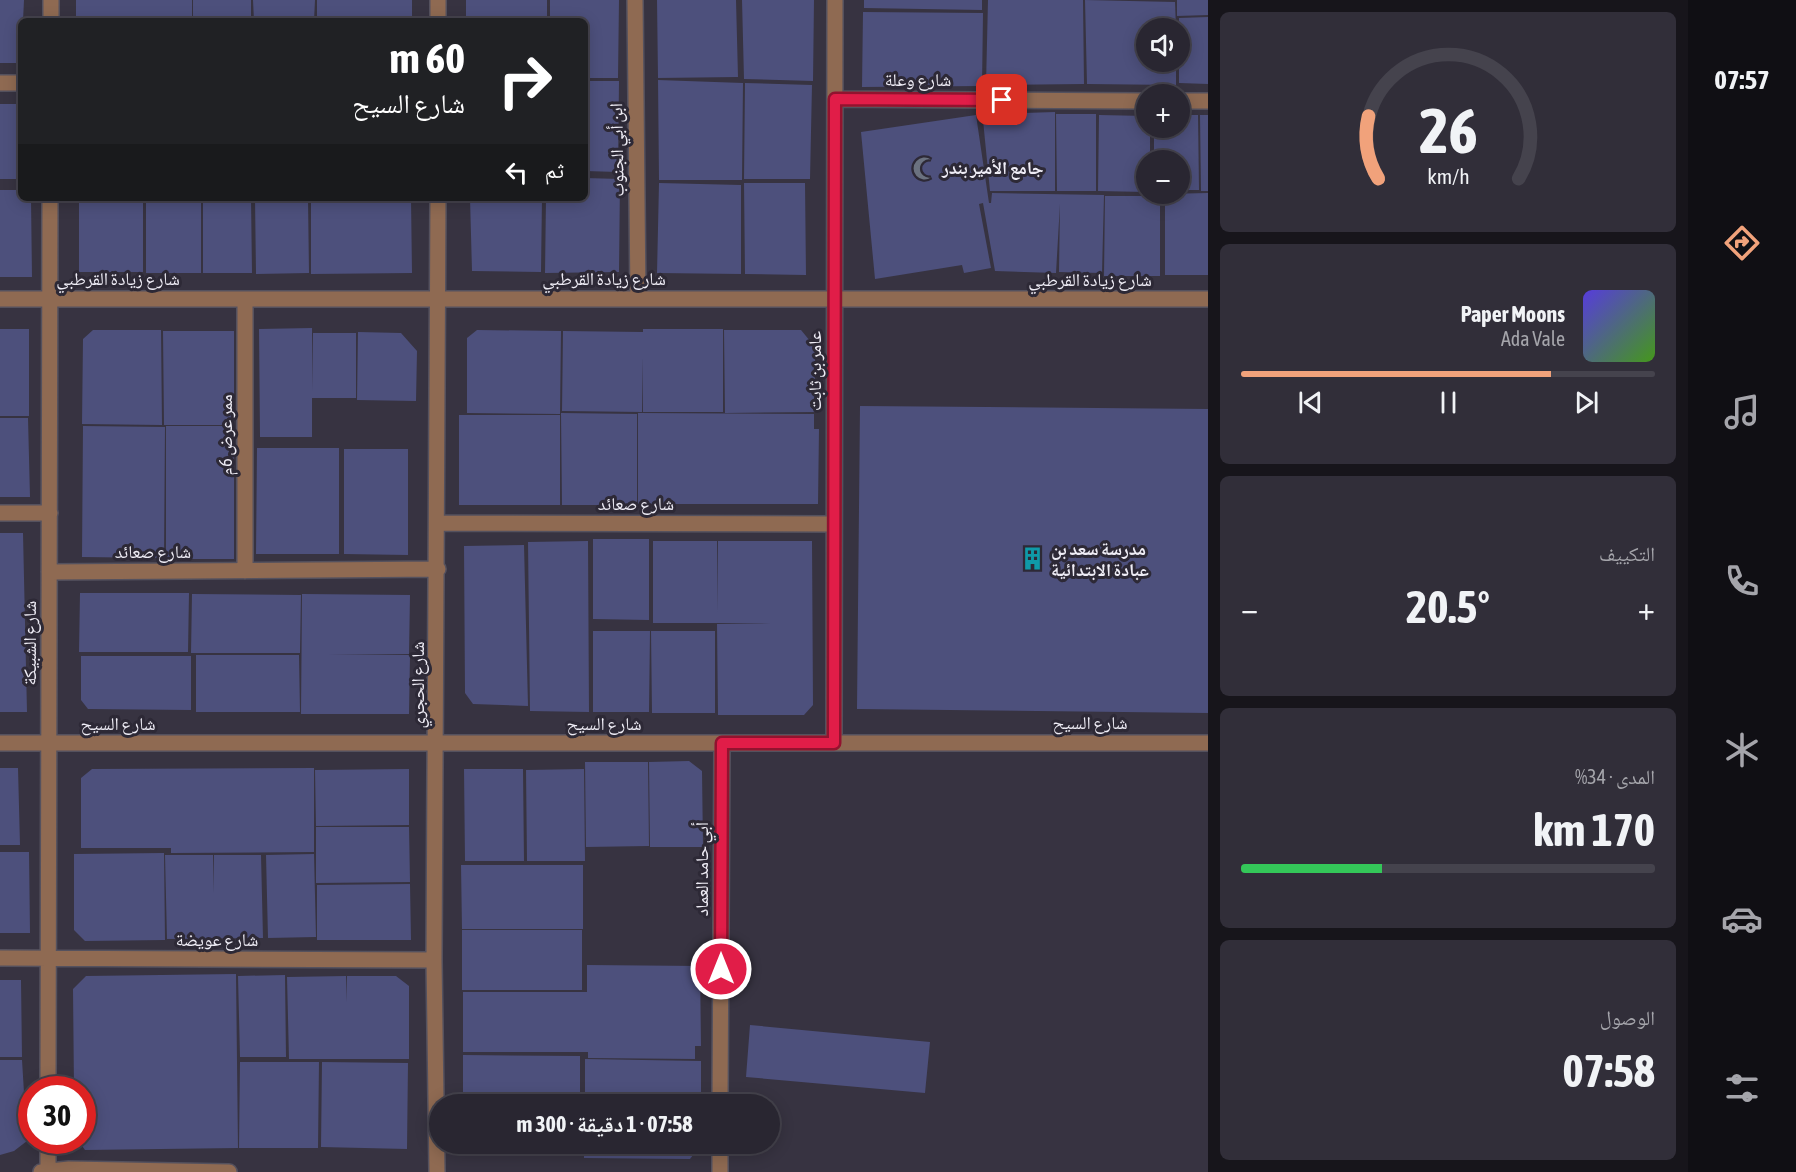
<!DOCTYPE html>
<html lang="ar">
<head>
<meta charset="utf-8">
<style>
  :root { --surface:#292631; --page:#312e39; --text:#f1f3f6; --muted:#a5a5ab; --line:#45434d; --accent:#f1a27b }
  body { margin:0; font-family:"Asap Condensed","Noto Naskh Arabic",sans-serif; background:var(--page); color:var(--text); direction:rtl; height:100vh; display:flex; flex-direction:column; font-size:22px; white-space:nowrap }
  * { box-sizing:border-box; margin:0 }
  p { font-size:20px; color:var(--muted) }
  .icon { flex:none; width:33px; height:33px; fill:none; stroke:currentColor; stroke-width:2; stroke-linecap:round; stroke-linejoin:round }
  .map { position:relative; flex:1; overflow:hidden; direction:ltr }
  .sheet { display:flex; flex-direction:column; gap:12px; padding:12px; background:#17151b; width:480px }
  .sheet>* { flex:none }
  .guide { position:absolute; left:18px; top:18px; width:570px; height:183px; border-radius:9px; box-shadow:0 3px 15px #0003,0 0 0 2px var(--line); direction:rtl; background:#202124; color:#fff; overflow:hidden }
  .controls { position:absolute; left:1136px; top:18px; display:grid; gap:12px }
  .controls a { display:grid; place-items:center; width:54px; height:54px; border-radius:50%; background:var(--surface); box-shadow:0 3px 15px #0003,0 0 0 2px var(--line); font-size:30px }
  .speed { position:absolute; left:18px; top:1076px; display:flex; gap:12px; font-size:30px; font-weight:700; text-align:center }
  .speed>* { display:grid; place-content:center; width:78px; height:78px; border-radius:50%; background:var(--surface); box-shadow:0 3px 15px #0003,0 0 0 2px var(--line); line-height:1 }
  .speed .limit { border:9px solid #d22; background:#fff; color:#111 }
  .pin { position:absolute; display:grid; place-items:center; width:51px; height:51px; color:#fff; margin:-26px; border-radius:12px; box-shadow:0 3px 9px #0006 }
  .me { position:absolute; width:66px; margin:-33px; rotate:0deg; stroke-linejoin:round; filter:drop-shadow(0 0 4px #0008) }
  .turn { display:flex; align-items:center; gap:21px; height:126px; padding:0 24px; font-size:27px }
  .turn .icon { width:78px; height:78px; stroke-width:2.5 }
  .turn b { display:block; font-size:42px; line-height:51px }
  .then { display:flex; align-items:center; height:57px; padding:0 24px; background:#0003; gap:12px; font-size:22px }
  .big { font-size:45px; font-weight:700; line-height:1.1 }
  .sheet .widget { flex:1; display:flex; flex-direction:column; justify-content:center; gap:9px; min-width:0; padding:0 21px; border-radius:9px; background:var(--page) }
  .sheet .dial { align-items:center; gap:0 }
  .dial svg { height:156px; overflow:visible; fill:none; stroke:var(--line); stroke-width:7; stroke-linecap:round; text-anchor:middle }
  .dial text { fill:var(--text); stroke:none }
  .song { display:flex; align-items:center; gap:18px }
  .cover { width:72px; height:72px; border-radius:9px; background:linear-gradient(135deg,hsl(250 70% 55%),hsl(100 70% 35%)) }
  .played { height:6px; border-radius:3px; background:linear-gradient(90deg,var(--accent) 75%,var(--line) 75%) }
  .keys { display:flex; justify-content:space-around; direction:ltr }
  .heat { display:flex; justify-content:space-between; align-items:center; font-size:33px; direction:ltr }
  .charge { height:9px; border-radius:4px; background:linear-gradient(90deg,#34c759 34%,var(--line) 0) }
  .trip { position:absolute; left:429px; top:1094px; width:351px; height:60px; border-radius:30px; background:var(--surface); box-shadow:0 3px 15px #0003,0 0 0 2px var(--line); font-weight:700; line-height:60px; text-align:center; direction:rtl }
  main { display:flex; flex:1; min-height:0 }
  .menu { display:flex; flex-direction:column; width:108px; justify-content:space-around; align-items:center; background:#100f14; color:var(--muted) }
  .menu .icon { width:42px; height:42px }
  .menu .on { color:var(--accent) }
  .menu b { font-size:27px; color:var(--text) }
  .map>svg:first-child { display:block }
  .building { fill:#4d507c }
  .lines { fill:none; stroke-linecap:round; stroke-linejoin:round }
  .minor-casing { stroke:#54515e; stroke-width:18 }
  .minor { stroke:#8f6a52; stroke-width:15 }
  .route-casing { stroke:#92132f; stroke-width:15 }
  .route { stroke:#e11d48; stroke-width:10 }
  .labels { text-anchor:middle; stroke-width:6; stroke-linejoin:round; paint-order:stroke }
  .street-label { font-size:18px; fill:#efedf6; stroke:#2d2936 }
  .poi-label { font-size:18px; font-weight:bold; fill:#efedf6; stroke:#2d2936; text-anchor:start }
</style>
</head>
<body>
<main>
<nav class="menu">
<b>07:57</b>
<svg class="icon on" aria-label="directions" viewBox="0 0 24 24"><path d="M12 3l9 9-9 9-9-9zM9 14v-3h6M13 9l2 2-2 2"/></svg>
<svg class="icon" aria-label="music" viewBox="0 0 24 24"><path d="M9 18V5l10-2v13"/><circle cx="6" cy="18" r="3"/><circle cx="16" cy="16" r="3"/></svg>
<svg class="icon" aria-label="phone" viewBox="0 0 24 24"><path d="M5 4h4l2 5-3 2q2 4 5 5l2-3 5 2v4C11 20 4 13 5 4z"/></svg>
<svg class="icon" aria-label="climate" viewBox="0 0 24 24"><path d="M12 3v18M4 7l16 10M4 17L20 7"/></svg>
<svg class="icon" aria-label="car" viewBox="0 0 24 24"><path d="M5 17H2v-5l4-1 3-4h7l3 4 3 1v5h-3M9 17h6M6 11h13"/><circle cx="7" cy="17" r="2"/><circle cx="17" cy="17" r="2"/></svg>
<svg class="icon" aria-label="filters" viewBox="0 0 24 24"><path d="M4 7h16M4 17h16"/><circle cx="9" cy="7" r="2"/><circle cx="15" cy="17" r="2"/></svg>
</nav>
<section class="sheet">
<div class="widget dial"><svg viewBox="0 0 100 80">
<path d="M14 69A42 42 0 1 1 86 69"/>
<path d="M14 69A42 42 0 0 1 9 37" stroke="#f1a27b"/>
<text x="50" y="56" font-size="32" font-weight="700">26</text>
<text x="50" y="72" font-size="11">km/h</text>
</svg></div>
<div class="widget">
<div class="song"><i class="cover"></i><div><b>Paper Moons</b><p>Ada Vale</p></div></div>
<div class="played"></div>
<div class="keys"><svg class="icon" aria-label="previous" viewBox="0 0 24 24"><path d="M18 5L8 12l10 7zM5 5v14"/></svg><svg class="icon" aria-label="pause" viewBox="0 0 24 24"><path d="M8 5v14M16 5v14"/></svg><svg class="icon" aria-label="next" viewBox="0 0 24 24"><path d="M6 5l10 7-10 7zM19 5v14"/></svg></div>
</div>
<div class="widget"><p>التكييف</p>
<div class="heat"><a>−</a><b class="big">20.5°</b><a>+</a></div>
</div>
<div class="widget"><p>المدى · 34%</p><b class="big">170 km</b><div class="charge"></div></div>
<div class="widget"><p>الوصول</p><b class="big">07:58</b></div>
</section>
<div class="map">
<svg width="1208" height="1172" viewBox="0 0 1208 1172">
  <rect width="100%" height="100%" fill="#373341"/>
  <!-- building -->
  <path class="building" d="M0,0H24L21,63H0Z
    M76,0H192V21H76Z
    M193,0H251V21H193Z
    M253,0H315L314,21H254Z
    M317,0H412V21H317Z
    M466,0H547V21H466Z
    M550,0H619L618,78H585V21H550Z
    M657,0H736L738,77L658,78Z
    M742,0H814L813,81L744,79Z
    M864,0H982V10L864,8Z
    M988,0H1083L1084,84L986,85Z
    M1085,0L1175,2L1176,28H1146V62H1176V85L1087,84Z
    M1177,0H1208V15L1177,16Z
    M863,12L983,13L982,86L862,87Z
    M1208,17V84L1179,83V18Z
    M658,80L743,83L742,180H659Z
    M585,81H619L618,172L585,171Z
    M745,83L812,85L810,179H744Z
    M0,104H21V179H0Z
    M1055,112V191H990L983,120L992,114Z
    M1056,114H1096V191H1057Z
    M976,115L989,203H991L992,193L1104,195L1102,273L1059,272L1060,204L1056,273L995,271L983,203L979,204L991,268L964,273L962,265L875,279L861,132Z
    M1099,115L1146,116V128H1150V160H1146V192L1098,191Z
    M1179,115H1198L1199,190H1179V160H1154V128H1179Z
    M1200,115H1208V191H1201Z
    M585,178L620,179L619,272L545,273L546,198H585Z
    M659,183L741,185V274L657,273Z
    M744,183H805L806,275L745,274Z
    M0,190H21V198H31L32,277H0Z
    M1208,193V275H1165V194Z
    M1105,196H1160V276H1104Z
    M79,198H143V272H79Z
    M146,198H201V273H146Z
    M203,198H251L252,273H203Z
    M255,198H308L309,273L256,274Z
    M311,198H411L412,273L311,274Z
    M470,198H542L541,272L472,271Z
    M312,328V391L313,333H356V398H312V437H260L259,329Z
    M0,329H29V416H0Z
    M643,329H723V412H643V357L642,412L562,411L563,331L643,332Z
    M93,330H161L162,425L82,424L83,339Z
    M477,330L561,331L560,414L467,413V338Z
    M724,330H801L815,347V412L725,413Z
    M163,331H234V425H164Z
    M358,332L401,333L417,351L416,401L357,400Z
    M860,406L1208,409V713L857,709Z
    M561,413L637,414V505H562Z
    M638,413L814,414V429H819L818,504H638Z
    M459,415H560V505H459Z
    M0,418H28L30,497H0Z
    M83,426L165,427L164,558L82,557Z
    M166,426H234V559H166Z
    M257,448H339V554H256Z
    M344,449H408V555L344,554Z
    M0,533H23L27,712H0Z
    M593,539H649V620L593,619Z
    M588,541L589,712L530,711L528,542Z
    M653,541H717V612L718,541H812L813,705L804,715H718L717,624L771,623H653Z
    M524,545L528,706L473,704L465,693L464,546Z
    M80,593H189L188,652H79Z
    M192,594L301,595L300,653H191Z
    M302,594L410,595L409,654H329L410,655L409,714H301Z
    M593,631H650L649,712H593Z
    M651,631H715V713H652Z
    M196,655H299L300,712H196Z
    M81,656H191V710L88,709L81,700Z
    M689,761L702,771L703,847H650L649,762Z
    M585,762H648L649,846L586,847Z
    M0,768H18L20,845H0Z
    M314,768V852L171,853V848H81V778L92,769Z
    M409,769V825L316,826L315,770Z
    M464,769H523L524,861H465Z
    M584,769L585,861H527L526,770Z
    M316,827H409L410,882L316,883Z
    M0,852H29L30,933H0Z
    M164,853L165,940L85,941L74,930V854Z
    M314,854L316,937L268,938L266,855Z
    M165,855H213V893L214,855H261L263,938L167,939Z
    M461,865H583V929H462Z
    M410,884L411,940H317V885Z
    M462,930H582V990H462Z
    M587,965L700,966L701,1046H695V1059L588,1058V1052H463V992H587Z
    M236,974L238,1148L85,1150L78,1140H82V1089H74L73,989L86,976Z
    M285,975L286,1057H240L238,976Z
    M346,976V1002L347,976H396L409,986V1059H289L287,977Z
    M0,980H21L22,1057H0Z
    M750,1025L930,1042L925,1093L746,1077Z
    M463,1055L580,1056V1104H463Z
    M585,1059L701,1061V1104H585Z
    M0,1060H22L27,1141L14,1151L0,1155Z
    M240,1062H319L318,1148H239Z
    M322,1062L408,1063L407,1149L321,1147Z
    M464,1143H580V1153L469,1152Z
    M584,1143H700V1146L690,1159L584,1158Z"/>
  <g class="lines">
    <defs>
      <path id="minor" d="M635,0L638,299
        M51,21V0
        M438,21V0
        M0,83H21
        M835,99L1146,101
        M1179,101H1208
        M0,299H1208
        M0,513H50
        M437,523L834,524
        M245,571V299
        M49,572L438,569
        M0,743H1208
        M834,743L835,0
        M0,958L434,960
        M48,1089L50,198
        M720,1104L722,743
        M48,1171V1140
        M41,1172L69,1169L229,1172
        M437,1172L434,960L438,198
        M720,1172V1143"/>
    </defs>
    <!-- minor casing -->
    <use href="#minor" class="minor-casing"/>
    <!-- minor -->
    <use href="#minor" class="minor"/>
  </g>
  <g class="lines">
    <defs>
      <path id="route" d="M721,969L722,743H834L835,99L1002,100"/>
    </defs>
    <!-- route casing -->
    <use href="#route" class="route-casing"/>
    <!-- route -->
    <use href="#route" class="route"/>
  </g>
  <!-- icons -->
  <defs>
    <symbol id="mosque-bare" viewBox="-9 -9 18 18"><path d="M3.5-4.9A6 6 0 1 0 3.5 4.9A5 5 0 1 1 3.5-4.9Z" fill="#6b7280" stroke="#2d2936" stroke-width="2.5" paint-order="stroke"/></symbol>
    <symbol id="building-bare" viewBox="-9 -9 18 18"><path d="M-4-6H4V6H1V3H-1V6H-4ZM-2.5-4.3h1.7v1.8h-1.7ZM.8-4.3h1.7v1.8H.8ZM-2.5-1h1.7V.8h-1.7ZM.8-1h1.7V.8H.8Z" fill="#0f9aa8" stroke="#2d2936" stroke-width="2.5" paint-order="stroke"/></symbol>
  </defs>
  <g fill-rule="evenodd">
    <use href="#mosque-bare" x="908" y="152" width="33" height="33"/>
    <use href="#building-bare" x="1016" y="542" width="33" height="33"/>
  </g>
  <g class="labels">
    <!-- street labels -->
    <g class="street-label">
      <text x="918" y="86">شارع وعلة</text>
      <text transform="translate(617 150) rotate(-91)" y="6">ابن أبي الجنوب</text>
      <text x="118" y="285">شارع زيادة القرطبي</text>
      <text x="604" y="285">شارع زيادة القرطبي</text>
      <text x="1090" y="286">شارع زيادة القرطبي</text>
      <text transform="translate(815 371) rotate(-90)" y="6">عامر بن ثابت</text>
      <text transform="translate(226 435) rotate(-90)" y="6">ممر عرض 6م</text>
      <text x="636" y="510">شارع صعائد</text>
      <text x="153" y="558">شارع صعائد</text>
      <text transform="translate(30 643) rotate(-90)" y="6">شارع الشبيكة</text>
      <text transform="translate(418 685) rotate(-90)" y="6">شارع الحجري</text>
      <text x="1090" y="729">شارع السيح</text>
      <text x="118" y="730">شارع السيح</text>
      <text x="604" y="730">شارع السيح</text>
      <text transform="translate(702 869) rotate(-90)" y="6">أبي حامد العماد</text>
      <text x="217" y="946">شارع عويضة</text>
    </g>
    <!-- poi labels -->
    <g class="poi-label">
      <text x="942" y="174">جامع الأمير بندر</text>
      <text x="1051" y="555">مدرسة سعد بن<tspan x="1051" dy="21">عبادة الابتدائية</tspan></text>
    </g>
  </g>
</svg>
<div class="controls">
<a><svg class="icon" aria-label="sound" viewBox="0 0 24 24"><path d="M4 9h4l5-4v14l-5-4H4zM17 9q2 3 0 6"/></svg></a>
<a>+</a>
<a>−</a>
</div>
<div class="speed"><div class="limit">30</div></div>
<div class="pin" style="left:1002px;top:100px;background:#d93025"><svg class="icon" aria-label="arrive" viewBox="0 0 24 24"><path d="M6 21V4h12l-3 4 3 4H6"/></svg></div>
<svg class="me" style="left:721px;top:969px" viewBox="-20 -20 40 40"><circle r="17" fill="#e11d48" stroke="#fff" stroke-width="3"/><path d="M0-11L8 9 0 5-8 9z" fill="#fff"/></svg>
<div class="trip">07:58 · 1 دقيقة · 300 m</div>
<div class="guide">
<div class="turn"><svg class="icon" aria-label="right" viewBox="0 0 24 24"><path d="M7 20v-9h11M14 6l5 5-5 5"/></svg><div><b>60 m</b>شارع السيح</div></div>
<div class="then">ثم<svg class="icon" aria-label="left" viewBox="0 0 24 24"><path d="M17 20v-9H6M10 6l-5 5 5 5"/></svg></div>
</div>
</div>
</main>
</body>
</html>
